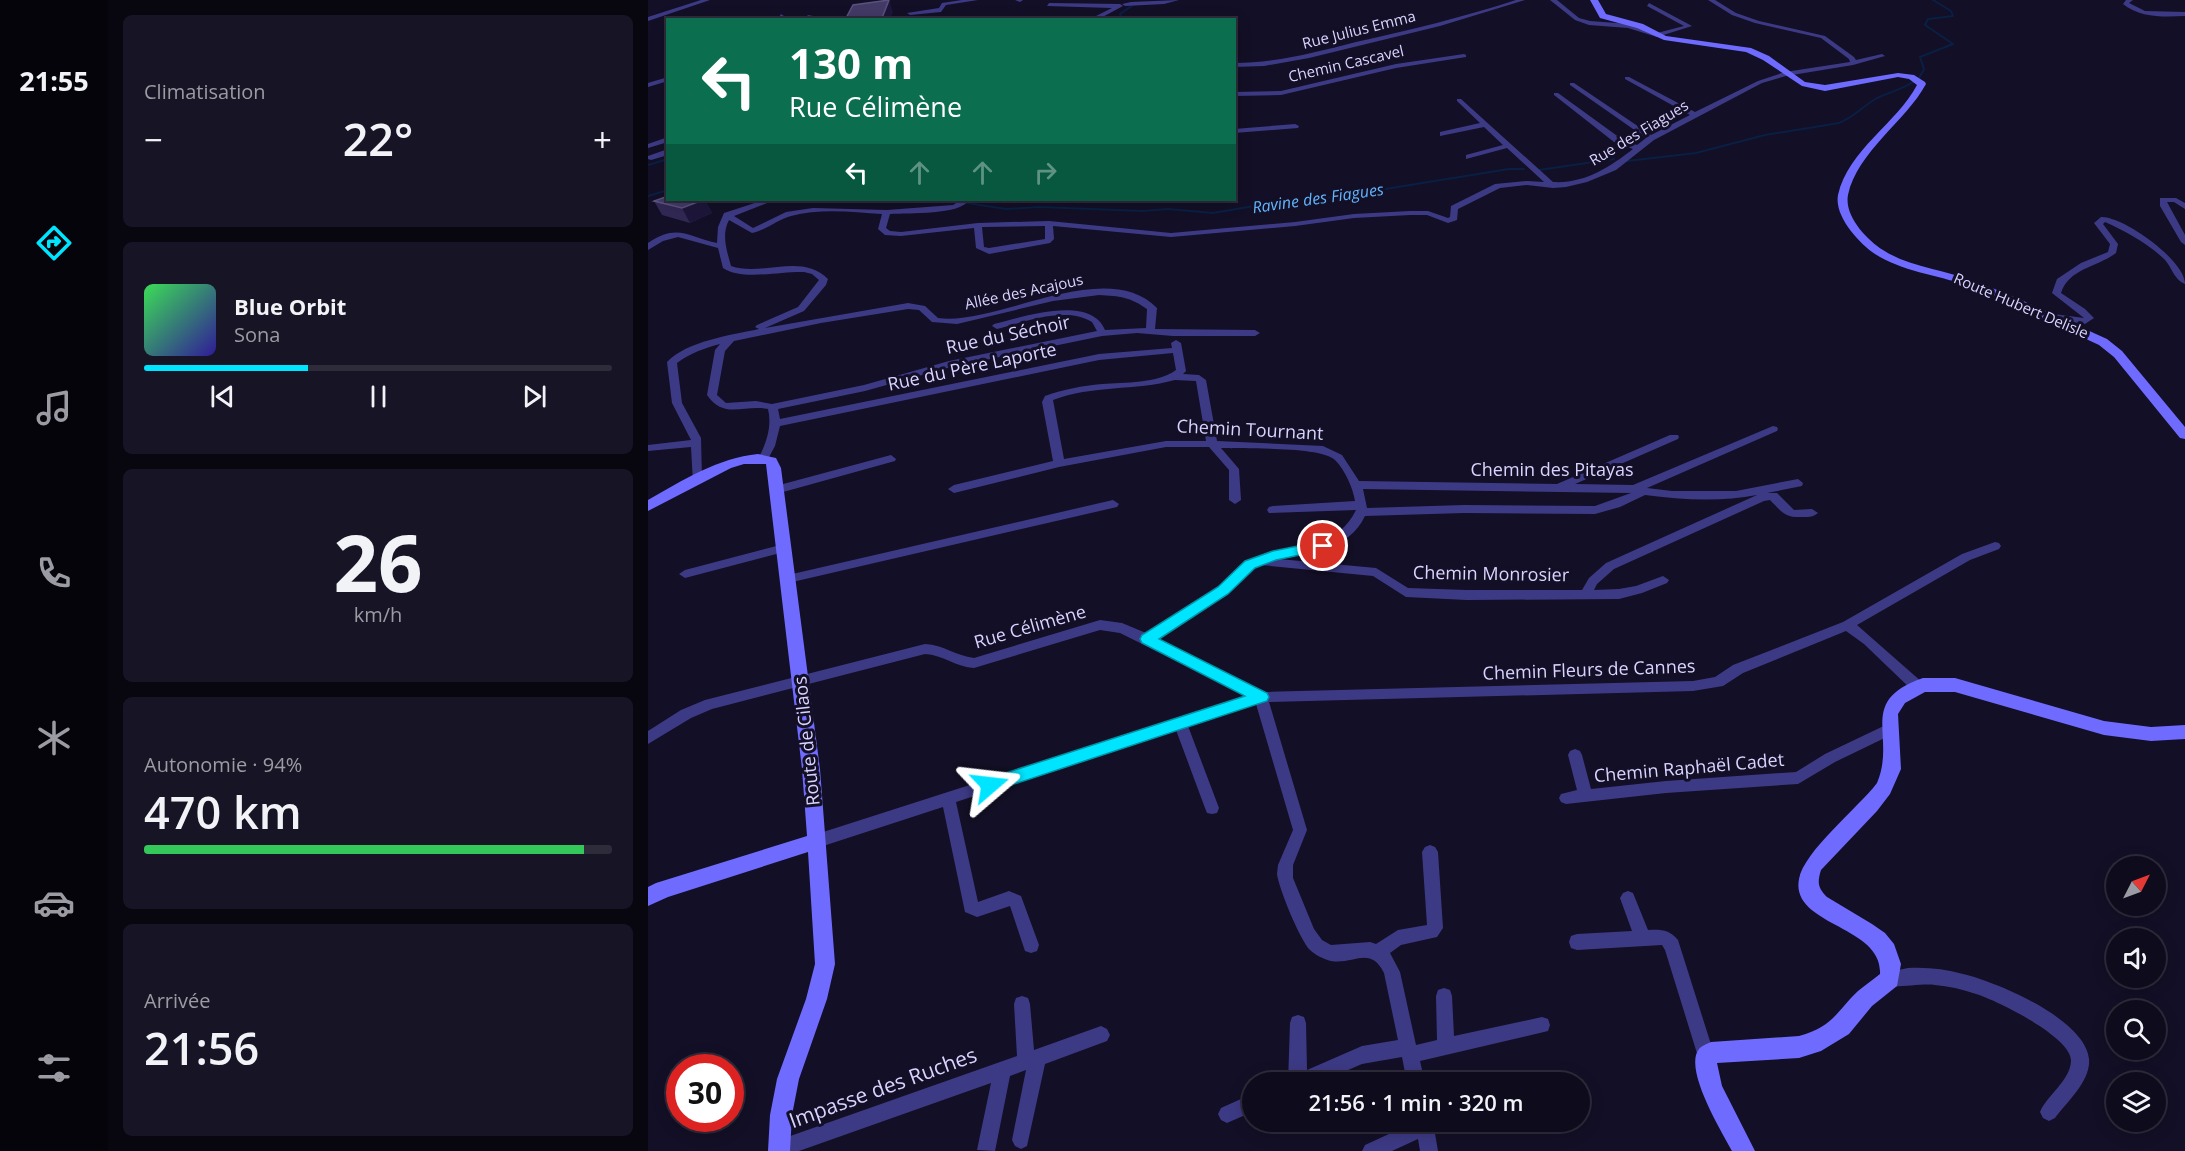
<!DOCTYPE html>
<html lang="fr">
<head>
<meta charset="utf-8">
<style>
  :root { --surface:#0e0b1c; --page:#171425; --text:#f1f3f6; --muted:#9b9ba3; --line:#2e2b3b; --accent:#00e5ff }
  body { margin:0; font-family:"Open Sans",sans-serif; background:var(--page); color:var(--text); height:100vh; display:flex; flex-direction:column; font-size:22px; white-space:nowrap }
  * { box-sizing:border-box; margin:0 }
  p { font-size:20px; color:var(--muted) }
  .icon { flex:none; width:33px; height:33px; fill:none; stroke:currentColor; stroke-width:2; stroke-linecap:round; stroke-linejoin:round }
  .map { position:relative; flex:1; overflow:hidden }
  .drawer { display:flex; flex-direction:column; gap:15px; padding:15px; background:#08060f; width:540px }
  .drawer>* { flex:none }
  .banner { position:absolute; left:18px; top:18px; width:570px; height:183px; border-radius:0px; box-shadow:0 3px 15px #0003,0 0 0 2px var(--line); background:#0b6e4f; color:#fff; overflow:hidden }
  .needle { width:39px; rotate:48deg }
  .fabs { position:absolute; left:1458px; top:856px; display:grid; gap:12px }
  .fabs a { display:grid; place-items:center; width:60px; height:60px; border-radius:50%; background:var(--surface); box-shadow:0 3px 15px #0003,0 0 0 2px var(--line); font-size:30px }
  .speed { position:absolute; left:18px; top:1054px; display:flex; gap:12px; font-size:30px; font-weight:700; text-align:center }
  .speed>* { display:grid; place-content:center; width:78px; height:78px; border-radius:50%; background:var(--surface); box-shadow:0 3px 15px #0003,0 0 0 2px var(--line); line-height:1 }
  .speed .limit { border:9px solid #d22; background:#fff; color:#111 }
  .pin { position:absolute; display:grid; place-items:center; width:51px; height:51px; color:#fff; margin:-26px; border:3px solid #fff; border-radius:50%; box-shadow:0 2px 6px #0007 }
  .me { position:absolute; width:66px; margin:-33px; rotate:73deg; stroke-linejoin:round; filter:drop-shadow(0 0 4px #0008) }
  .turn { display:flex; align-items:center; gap:21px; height:126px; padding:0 24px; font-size:27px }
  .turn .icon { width:78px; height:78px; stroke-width:2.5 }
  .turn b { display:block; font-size:42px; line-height:51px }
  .lanes { display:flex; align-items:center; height:57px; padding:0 24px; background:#0003; justify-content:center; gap:30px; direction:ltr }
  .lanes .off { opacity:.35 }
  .big { font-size:45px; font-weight:600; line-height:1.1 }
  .drawer .card { flex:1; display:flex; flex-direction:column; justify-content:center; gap:9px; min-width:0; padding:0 21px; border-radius:9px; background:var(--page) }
  .drawer .dial { align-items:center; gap:0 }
  .dial b { font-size:78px; line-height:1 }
  .song { display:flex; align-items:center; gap:18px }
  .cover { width:72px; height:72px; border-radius:9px; background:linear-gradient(135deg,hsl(130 70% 55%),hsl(250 70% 35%)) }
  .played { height:6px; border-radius:3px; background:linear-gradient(90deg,var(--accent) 35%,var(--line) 35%) }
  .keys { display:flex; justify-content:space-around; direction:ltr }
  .heat { display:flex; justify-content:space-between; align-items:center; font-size:33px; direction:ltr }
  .charge { height:9px; border-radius:4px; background:linear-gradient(90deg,#34c759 94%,var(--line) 0) }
  .trip { position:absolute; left:594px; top:1072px; width:348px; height:60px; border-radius:30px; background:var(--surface); box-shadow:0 3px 15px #0003,0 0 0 2px var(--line); font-weight:600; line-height:60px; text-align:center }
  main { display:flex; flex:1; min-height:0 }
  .dock { display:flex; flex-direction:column; width:108px; justify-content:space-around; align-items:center; background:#06040b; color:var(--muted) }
  .dock .icon { width:42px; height:42px }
  .dock .on { color:var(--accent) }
  .dock b { font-size:27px; color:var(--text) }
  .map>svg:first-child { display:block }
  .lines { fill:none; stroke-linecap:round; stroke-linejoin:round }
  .stream { stroke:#0a1f44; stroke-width:2 }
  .street { fill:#3d3a85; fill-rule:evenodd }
  .secondary { fill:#6f6bff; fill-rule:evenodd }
  .wall { fill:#312854 }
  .shaded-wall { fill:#1d163a }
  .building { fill:#433a66; stroke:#5a527e; stroke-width:1.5 }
  .route { fill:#00e5ff; stroke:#0095a6; stroke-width:1.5 }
  .labels { text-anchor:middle; stroke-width:6; stroke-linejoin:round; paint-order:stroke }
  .far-street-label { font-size:15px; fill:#d9d4ff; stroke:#130f26 }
  .far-water-label { font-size:16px; font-style:italic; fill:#62b6ff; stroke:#130f26 }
  .street-label { font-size:18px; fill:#d9d4ff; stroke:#130f26 }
  .near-street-label { font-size:21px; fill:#d9d4ff; stroke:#130f26 }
</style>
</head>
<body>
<main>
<nav class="dock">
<b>21:55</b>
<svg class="icon on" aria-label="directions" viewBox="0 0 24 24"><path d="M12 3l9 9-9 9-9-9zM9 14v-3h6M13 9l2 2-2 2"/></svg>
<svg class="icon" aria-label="music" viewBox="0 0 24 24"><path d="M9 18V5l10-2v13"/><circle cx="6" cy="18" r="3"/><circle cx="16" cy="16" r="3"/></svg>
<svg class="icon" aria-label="phone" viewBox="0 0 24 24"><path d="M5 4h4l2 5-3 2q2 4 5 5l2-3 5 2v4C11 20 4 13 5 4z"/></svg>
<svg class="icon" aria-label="climate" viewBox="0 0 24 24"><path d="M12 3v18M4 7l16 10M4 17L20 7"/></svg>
<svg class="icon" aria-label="car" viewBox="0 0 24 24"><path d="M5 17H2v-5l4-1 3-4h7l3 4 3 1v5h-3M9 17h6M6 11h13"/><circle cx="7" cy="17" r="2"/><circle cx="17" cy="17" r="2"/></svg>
<svg class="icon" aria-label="filters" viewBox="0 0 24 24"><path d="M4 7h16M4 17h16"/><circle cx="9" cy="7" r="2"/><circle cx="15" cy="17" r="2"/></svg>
</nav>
<section class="drawer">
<div class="card"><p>Climatisation</p>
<div class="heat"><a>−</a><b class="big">22°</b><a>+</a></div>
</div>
<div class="card">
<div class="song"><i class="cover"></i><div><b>Blue Orbit</b><p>Sona</p></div></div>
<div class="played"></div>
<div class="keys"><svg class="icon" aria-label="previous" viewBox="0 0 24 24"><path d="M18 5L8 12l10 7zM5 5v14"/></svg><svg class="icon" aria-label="pause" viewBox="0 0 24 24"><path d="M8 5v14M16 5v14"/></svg><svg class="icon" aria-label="next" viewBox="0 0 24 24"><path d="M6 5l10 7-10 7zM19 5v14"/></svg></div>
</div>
<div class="card dial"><b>26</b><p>km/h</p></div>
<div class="card"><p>Autonomie · 94%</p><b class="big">470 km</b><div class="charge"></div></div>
<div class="card"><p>Arrivée</p><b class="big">21:56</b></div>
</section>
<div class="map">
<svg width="1537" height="1151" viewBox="0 0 1537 1151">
  <rect width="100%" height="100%" fill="#130f26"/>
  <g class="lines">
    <!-- stream -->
    <path class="stream" d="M474,20L472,14L485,5
      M1271,78L1276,69L1272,57L1305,44L1277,25L1280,19L1305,16L1303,11L1285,0
      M979,161L1048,153L1117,135L1191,123C1206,117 1215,106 1229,98C1241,92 1253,90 1265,82
      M0,165L20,159
      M891,170L966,159
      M0,196L20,190
      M289,200L310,202
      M319,203L358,209L391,207L494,211L520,209L565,213L618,204L694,196L861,169H876"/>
    <!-- street -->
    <path class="street" d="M53,0H62L0,21V17Z
      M314,0H330L298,5L293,12L262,15L259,13L291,8L294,3Z
      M367,0H375L372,2Z
      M531,0L516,4L477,6L474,4L483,2Z
      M868,0H877L792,26L661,58L616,66L586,67V63C629,63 668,52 708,42C762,30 816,17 868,0Z
      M902,0H909L931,18L942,21L981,24L1009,33L1036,26L999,6L1001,3L1044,26L1009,37L980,28L941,25L927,20Z
      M1060,0H1067L1088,13L1111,21L1177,36L1206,57L1208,60L1234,54L1237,56L1205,65L1138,76L1114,83L1006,140L968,170L939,182L918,187L905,188L879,185L852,188L810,209L809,220L800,223L779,215H762L706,218L647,226L523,237L405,226L406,239L402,243L341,254L328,248L326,228L253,236L237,235L230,229L234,214C205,212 172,208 143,216C129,220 118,230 104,233L81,220C73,235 79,251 83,266C114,277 154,252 180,279L178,285L156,311L117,328L260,303L277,306L290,318C350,326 457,256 509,308L507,329L607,330L612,333L607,336H525L489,333L454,336L303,367L217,391L130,409L132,419L451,354L524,348L523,343L528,340L533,343L538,371L535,374L551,375L558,380L569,441L675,446L694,455L711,481L909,484L1022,435H1030L1031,437L1030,439L927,484L985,485L1125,426L1129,427L1130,429L1129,431L999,488L1024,491H1088L1150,479L1155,483L1154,486L1119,493H1129L1146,510L1164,509L1170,513C1165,517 1162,517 1156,517C1137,518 1135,513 1122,500L1116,501L966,569L949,584L946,590L971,589L988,586L1015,576L1021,580L1019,583L994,593L971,599L819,600L758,597L725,576L613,565L606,568L579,593L509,639L614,692L1045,681L1067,677L1085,665L1195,622L1314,554L1347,542L1351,543L1353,546L1351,549L1322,560L1209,625L1275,683L1277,687L1275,691L1270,692L1265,691L1216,644L1198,631L1095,673L1075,686L1045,691L621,702L659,830L645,865V878L666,929L674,940L683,945L722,942L728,944L750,930L779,925L774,852L777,847L782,845L787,847L790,852L795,928L789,937L753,945L742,953L752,972L768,1045L789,1040L788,996L790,990L796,988L802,990L804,996L806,1036L894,1017L900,1019L902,1025L900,1031L772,1061L777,1083H759L754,1057L714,1064L670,1083H640L642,1023L644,1017L650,1015L656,1017L658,1023L659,1070L714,1046L750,1040L736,973C722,945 706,965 683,961C676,959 667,955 662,950C652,940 631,889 629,874L630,865L645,830L608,704L540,726L571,808L569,813L564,814L559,813L557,808L528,730L308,802L330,902L361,891L373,896L391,945L389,951L383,953L377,951L362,906L329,917L317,912L295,807L169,848L164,846L162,841L164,836L169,834L599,696L472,633L452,630L326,668C308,667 295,655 277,654L64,709L43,718L0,744V731L33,710L57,700L277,644C296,645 308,656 326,658L452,620L474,623L498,633C522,618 546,604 569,588C580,580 588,567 600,561C639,542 687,554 708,510L621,513L619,510L621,507L625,506L707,501C705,488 697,470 687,460C672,446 596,449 573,448L591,469L593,500L587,504L581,500V470L561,447H518L411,467L306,493L300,489L306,485L405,461L394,402L397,396C416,389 434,386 454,384C477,382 509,384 528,370L525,353L451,360L132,426L127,446L120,459L116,460L111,457C119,442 124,425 120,409C96,404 76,420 59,395L67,350L72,344C57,348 42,353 29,363L34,403L53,438L54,480L53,483H45L43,447L0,451V445L43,440L24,403L19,362C39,341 83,335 111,329L107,327L109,325L150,307L171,280L164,274L156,272C132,271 94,281 75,268L70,248L30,237L15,241L0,250V243C30,223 39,237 69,243L70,227L76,213L116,200H127L86,216L105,228L138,212L165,208L239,210L305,205L313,200H321C313,215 260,213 242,214L238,228L242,231L253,232L330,223L401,221L523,233L647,222L706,214L762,211H780L800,218L802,217L803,206L847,184L879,181L896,182L859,148L818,159V155L855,145L836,127L792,136V132L832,123L809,101V99H813L905,182C936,184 962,167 985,149L966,142L906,95V93H910L972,138L989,145L998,138L922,85V83H926L1003,135L1042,115L977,79V77H981L1047,112L1110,81L1137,72L1202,62L1201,59L1173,38L1107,23L1084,15ZM397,226V239L341,248L336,247L334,227ZM451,295C472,296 482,297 499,309L498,328L457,330C442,294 375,317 346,324L344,326L349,329C377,322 417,306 444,322L449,331L301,361L216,385L124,404L108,401L78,403L69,395L77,351L86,341L173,323L260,309L271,310L284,322L309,324L405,301ZM527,380L548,381L558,441H518L416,459L405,400C444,385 487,391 527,380ZM715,489L983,493L947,506L816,505L719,508ZM997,495C1034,500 1073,502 1109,495L958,563L941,578L934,590H819L760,588L728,568L631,559C664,552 701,550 717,516L816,513L947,514L972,507Z
      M1478,0H1485L1481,3L1497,11L1537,12V16C1516,17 1492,18 1475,4Z
      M401,3L472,4L475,6L449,20H440L464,8L399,6Z
      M133,14L136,16L135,20H129Z
      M160,15L165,16L162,20H156Z
      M816,54L818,55V57L748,68L633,95L586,96V92L633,91L748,64Z
      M20,77V81L0,87V83Z
      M647,124L651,126L650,128L586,133V129Z
      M20,137V142L0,148V144Z
      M17,150H20V155L3,160L0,159V156Z
      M1512,198H1528L1537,203V209L1526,202H1519L1537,235V245L1533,242L1512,206Z
      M1453,217C1475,216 1537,260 1537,284C1525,279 1524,266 1515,258C1499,243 1477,231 1457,222L1455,224L1470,244L1468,253C1450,267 1421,268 1413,293L1437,309L1446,318L1437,324L1395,318V314L1398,313L1436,318L1404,293L1409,279L1433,263L1460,252L1462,244L1446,223Z
      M243,455L248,459L247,461L128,494L122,490L124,487Z
      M465,500L471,504L469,507L140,583L134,579L140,575Z
      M136,544L142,548L140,551L37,578L31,574L37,570Z
      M1242,723L1247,725L1249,729L1247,733L1187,762L1150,784L1018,793L918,804L913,802L911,798L913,794L929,790L920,755L922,751L927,749L932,751L934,755L943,789L1018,781L1148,772L1177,754Z
      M980,891L985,893L1000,930C1013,929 1022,930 1030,940L1067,1057L1064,1063L1058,1066L1052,1063L1017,950L1014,945L929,950L923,948L921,942L923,936L929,934L984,931L972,898L975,893Z
      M1260,968C1279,967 1297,969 1315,974C1349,982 1437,1019 1441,1059C1443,1081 1419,1102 1407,1118L1401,1121L1395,1118L1392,1112C1399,1095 1422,1081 1423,1061C1424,1037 1348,1000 1328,994C1314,989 1300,986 1287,985C1273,983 1246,989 1236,985L1234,979L1236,973Z
      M374,996L380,998L382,1004L386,1050L453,1026L459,1029L462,1035L459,1041L397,1064L379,1146L373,1149L367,1146L364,1140L378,1070L362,1076L347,1151L329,1150L343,1083L151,1151H123L125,1143L131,1140L369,1056L366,1004L368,998Z
      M604,1094V1112L579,1123L573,1120L570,1114L573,1108Z
      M767,1122H785L790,1151H772L770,1139L744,1151H714L717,1145Z"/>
    <!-- secondary -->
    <path class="secondary" d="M942,0H950L958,14L995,24L1018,36L1103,48L1121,56L1157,82L1177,85L1250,73L1266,75L1277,82L1278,84C1258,121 1209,152 1200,195C1196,216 1219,240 1235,250C1261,267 1297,270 1326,281C1371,297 1415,320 1459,339L1474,351L1537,427V439L1532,438L1466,357L1451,345C1407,325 1363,302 1318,285C1289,275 1253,271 1227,254C1211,243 1186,216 1190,195C1200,150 1249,123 1269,85L1261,79L1250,77L1177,91L1154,86L1115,60L1098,52L1016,40L989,28L952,18Z
      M110,454L128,458L133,468L172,769L187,964L179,999L151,1079L144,1115L142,1151H120L122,1115L129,1079L158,999L167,964L160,852L20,897L0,906V887L8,883L159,836L154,769L118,464H96L83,468L0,511V500C35,480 70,458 110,454Z
      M1275,678H1307L1456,721L1503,727L1537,725V739L1503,741L1456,735L1307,692H1277L1257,703L1250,714L1253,769L1242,794L1229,811L1173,870C1169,883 1170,888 1179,897L1224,924L1237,933L1246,944L1253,964L1249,986L1224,1006L1201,1034L1173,1051L1151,1058L1069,1063L1074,1086L1107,1151H1084C1074,1132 1035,1069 1051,1049C1053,1046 1059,1044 1063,1042L1151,1036C1186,1026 1187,1013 1210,991C1217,985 1225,980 1232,974C1235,925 1142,926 1151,879C1156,851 1210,808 1229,783C1249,736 1208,701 1275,678Z"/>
  </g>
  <!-- wall -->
  <path class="wall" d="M20,200H57L64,213L42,223L14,215L6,201Z"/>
  <!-- shaded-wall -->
  <path class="shaded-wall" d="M241,0L245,12L242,20H216Z
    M55,200H57L64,213L42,223L34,208Z"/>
  <!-- building -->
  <path class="building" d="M241,0L234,18L216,20H197L205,5Z
    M20,196V200H55L34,208L6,201Z"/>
  <!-- route -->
  <path class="route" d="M675,541L682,546L680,549L628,560L607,568L580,594L511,639L619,693L621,697L619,701L342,792L337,790L334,785L337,780L342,778L597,696L494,643L492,639L494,635L570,587L597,561L625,551Z"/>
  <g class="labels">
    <!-- far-street labels -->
    <g class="far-street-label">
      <text transform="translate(711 30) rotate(-14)" y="5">Rue Julius Emma</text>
      <text transform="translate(698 64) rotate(-13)" y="5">Chemin Cascavel</text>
      <text transform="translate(991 133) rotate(-31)" y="5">Rue des Fiagues</text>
      <text transform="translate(376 292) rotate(-12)" y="5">Allée des Acajous</text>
      <text transform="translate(1373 306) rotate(23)" y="5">Route Hubert Delisle</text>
    </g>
    <!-- far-water labels -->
    <g class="far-water-label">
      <text transform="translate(670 198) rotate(-8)" y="6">Ravine des Fiagues</text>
    </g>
    <!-- street labels -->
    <g class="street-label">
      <text transform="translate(360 335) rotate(-12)" y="6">Rue du Séchoir</text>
      <text transform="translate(324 367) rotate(-12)" y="6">Rue du Père Laporte</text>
      <text transform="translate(602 430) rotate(3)" y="6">Chemin Tournant</text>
      <text x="904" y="476">Chemin des Pitayas</text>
      <text transform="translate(843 574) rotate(1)" y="6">Chemin Monrosier</text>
      <text transform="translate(382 627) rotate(-16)" y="6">Rue Célimène</text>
      <text transform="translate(941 670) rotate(-2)" y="6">Chemin Fleurs de Cannes</text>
      <text transform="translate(159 741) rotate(-96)" y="6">Route de Cilaos</text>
      <text transform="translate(1041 768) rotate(-5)" y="6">Chemin Raphaël Cadet</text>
    </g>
    <!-- near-street labels -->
    <g class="near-street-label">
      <text transform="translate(235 1088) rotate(-20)" y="7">Impasse des Ruches</text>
    </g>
  </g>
</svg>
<div class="fabs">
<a><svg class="needle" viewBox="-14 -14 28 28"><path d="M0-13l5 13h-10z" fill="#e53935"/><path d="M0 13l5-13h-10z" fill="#9b9ba3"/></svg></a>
<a><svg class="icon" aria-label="sound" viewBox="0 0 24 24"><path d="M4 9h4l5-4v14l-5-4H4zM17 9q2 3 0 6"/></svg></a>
<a><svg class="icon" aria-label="search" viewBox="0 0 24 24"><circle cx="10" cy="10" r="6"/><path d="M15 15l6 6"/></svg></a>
<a><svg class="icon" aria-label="layers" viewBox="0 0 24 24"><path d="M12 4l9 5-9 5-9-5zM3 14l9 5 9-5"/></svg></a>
</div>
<div class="speed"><div class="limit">30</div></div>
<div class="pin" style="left:675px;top:546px;background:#d93025"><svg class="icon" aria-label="arrive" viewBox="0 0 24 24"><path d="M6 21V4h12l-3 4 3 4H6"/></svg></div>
<svg class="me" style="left:342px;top:785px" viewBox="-20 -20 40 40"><path d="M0-17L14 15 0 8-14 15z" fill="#00e5ff" stroke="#fff" stroke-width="4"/></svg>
<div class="trip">21:56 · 1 min · 320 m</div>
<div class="banner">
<div class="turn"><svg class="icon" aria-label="left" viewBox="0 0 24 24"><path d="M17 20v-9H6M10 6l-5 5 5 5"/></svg><div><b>130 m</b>Rue Célimène</div></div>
<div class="lanes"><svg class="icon" aria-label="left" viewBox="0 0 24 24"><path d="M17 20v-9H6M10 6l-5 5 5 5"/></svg><svg class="icon off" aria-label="ahead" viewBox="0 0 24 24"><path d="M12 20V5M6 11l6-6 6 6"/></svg><svg class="icon off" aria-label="ahead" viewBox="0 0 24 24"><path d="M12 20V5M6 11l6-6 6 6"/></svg><svg class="icon off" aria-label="right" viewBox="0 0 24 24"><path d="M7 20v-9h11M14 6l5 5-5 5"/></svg></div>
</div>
</div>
</main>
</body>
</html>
